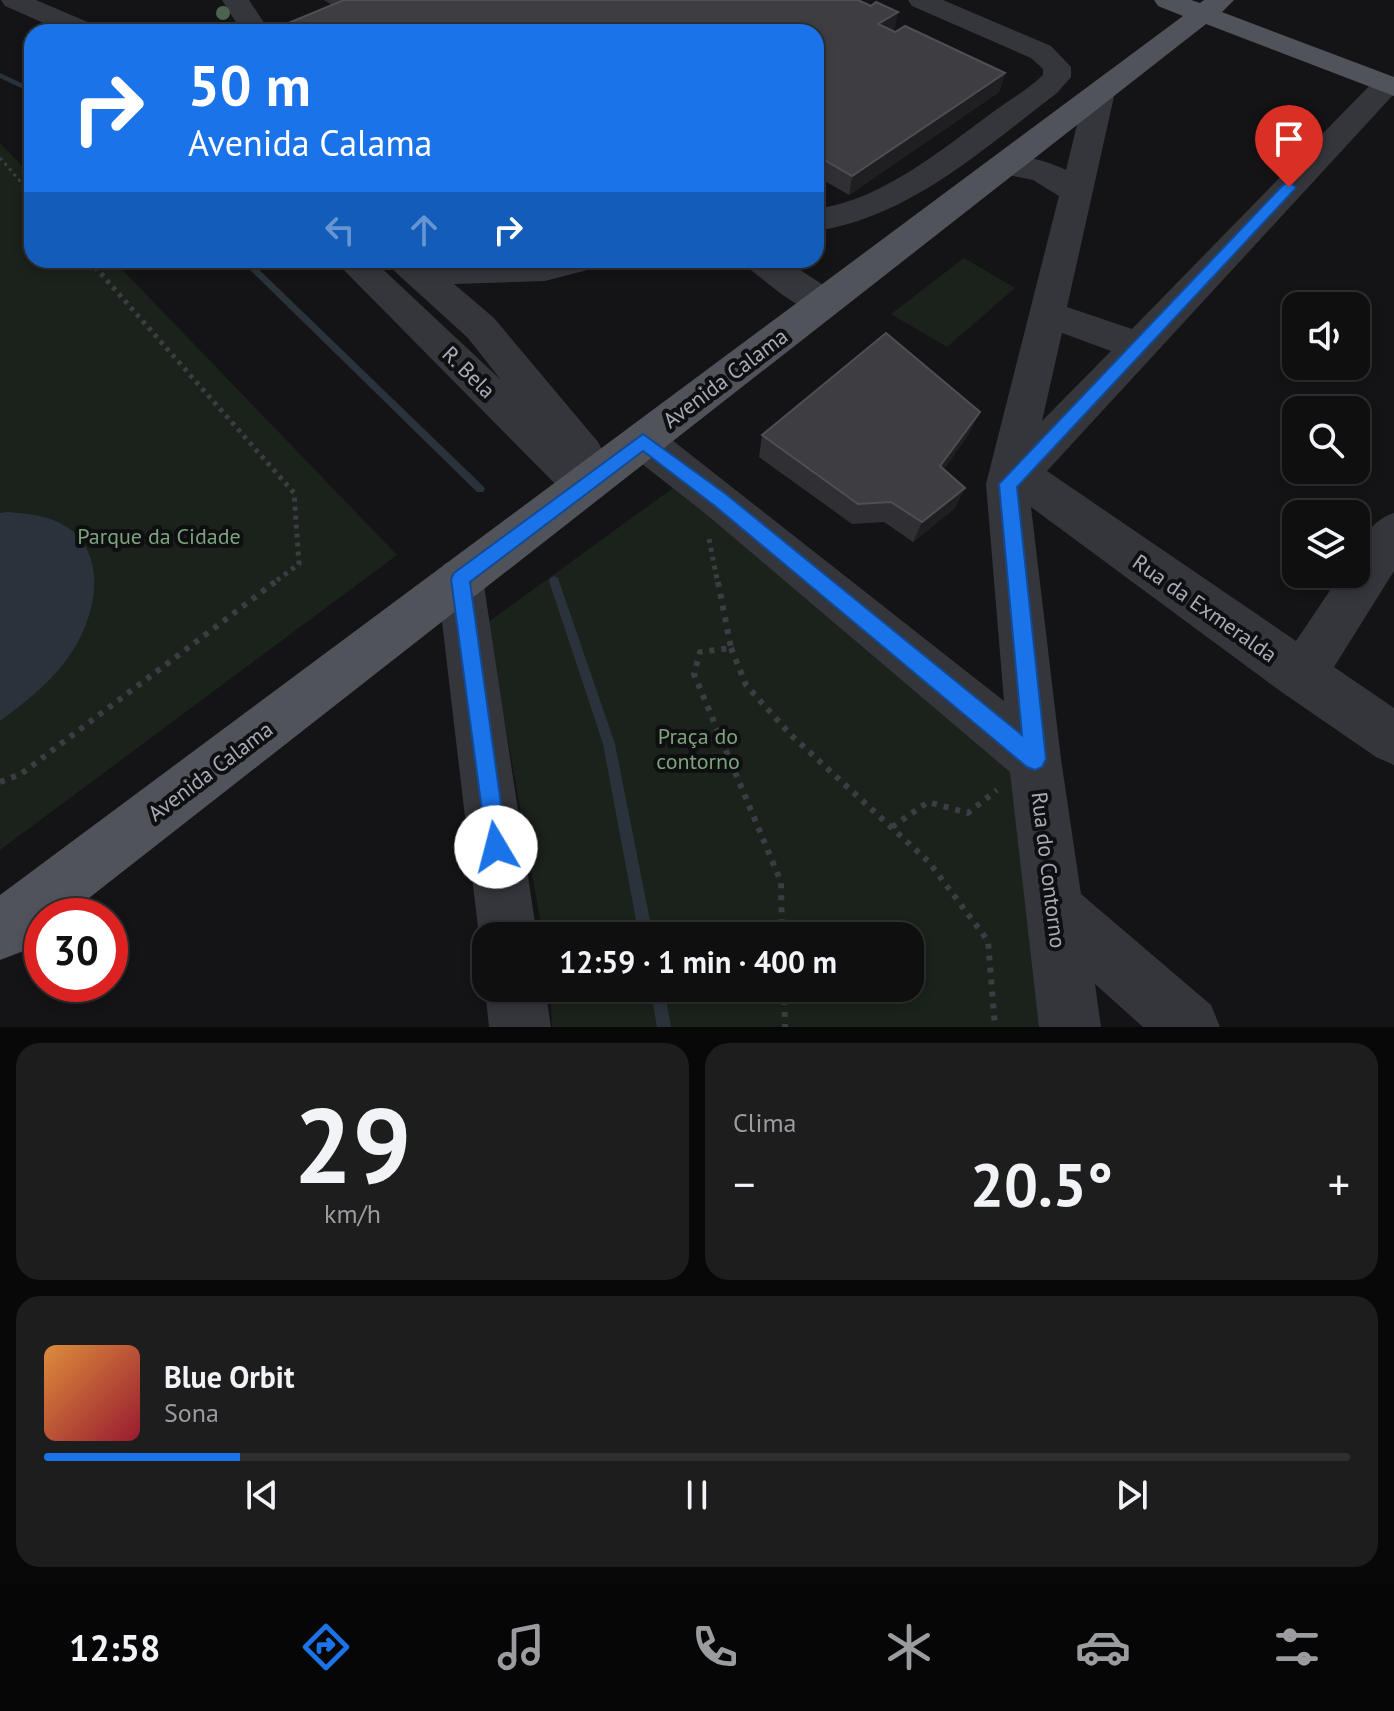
<!DOCTYPE html>
<html lang="pt">
<head>
<meta charset="utf-8">
<style>
  :root { --surface:#0f0f10; --page:#1d1d1e; --text:#f1f3f6; --muted:#9b9c9f; --line:#2f2f30; --accent:#1a73e8 }
  body { margin:0; font-family:"PT Sans",sans-serif; background:var(--page); color:var(--text); height:100vh; display:flex; flex-direction:column; font-size:30px; white-space:nowrap }
  * { box-sizing:border-box; margin:0 }
  p { font-size:26px; color:var(--muted) }
  .icon { flex:none; width:44px; height:44px; fill:none; stroke:currentColor; stroke-width:2; stroke-linecap:round; stroke-linejoin:round }
  .map { position:relative; height:1027px; overflow:hidden }
  .details { display:flex; flex-direction:column; gap:16px; padding:16px; background:#080809; flex:1 }
  .details>* { flex:none }
  .hud { position:absolute; left:24px; top:24px; width:800px; height:244px; border-radius:24px; box-shadow:0 4px 12px #0003,0 0 0 2px var(--line); background:#1a73e8; color:#fff; overflow:hidden }
  .tools { position:absolute; left:1282px; top:292px; display:grid; gap:16px }
  .tools a { display:grid; place-items:center; width:88px; height:88px; border-radius:16px; background:var(--surface); box-shadow:0 4px 12px #0003,0 0 0 2px var(--line); font-size:40px }
  .speed { position:absolute; left:24px; top:898px; display:flex; gap:16px; font-size:40px; font-weight:700; text-align:center }
  .speed>* { display:grid; place-content:center; width:104px; height:104px; border-radius:50%; background:var(--surface); box-shadow:0 4px 12px #0003,0 0 0 2px var(--line); line-height:1 }
  .speed .limit { border:12px solid #d22; background:#fff; color:#111 }
  .pin { position:absolute; display:grid; place-items:center; width:68px; height:68px; color:#fff; margin:-82px -34px; border-radius:50% 50% 50% 0; rotate:-45deg; box-shadow:0 0 8px #0007 }
  .pin .icon { rotate:45deg }
  .me { position:absolute; width:88px; margin:-44px; rotate:352deg; stroke-linejoin:round; filter:drop-shadow(0 0 6px #0008) }
  .turn { display:flex; align-items:center; gap:28px; height:168px; padding:0 32px; font-size:36px }
  .turn .icon { width:104px; height:104px; stroke-width:2.5 }
  .turn b { display:block; font-size:56px; line-height:68px }
  .lanes { display:flex; align-items:center; height:76px; padding:0 32px; background:#0003; justify-content:center; gap:40px; direction:ltr }
  .lanes .off { opacity:.35 }
  .big { font-size:60px; font-weight:700; line-height:1.1 }
  .details .tile { flex:1; display:flex; flex-direction:column; justify-content:center; gap:12px; min-width:0; padding:0 28px; border-radius:24px; background:var(--page) }
  .details .dial { align-items:center; gap:0 }
  .dial b { font-size:104px; line-height:1 }
  .song { display:flex; align-items:center; gap:24px }
  .cover { width:96px; height:96px; border-radius:12px; background:linear-gradient(135deg,hsl(30 70% 55%),hsl(350 70% 35%)) }
  .played { height:8px; border-radius:4px; background:linear-gradient(90deg,var(--accent) 15%,var(--line) 15%) }
  .keys { display:flex; justify-content:space-around; direction:ltr }
  .heat { display:flex; justify-content:space-between; align-items:center; font-size:44px; direction:ltr }
  .details .tiles { flex:1; display:grid; gap:16px; grid-template-columns:1fr 1fr }
  .tile:last-child { grid-column:span 2 }
  .trip { position:absolute; left:472px; top:922px; width:452px; height:80px; border-radius:24px; background:var(--surface); box-shadow:0 4px 12px #0003,0 0 0 2px var(--line); font-weight:700; line-height:80px; text-align:center }
  .dock { display:flex; height:128px; justify-content:space-around; align-items:center; background:#060606; color:var(--muted) }
  .dock .icon { width:56px; height:56px }
  .dock .current { color:var(--accent) }
  .dock b { font-size:36px; color:var(--text) }
  .map>svg:first-child { display:block }
  .green { fill:#1a221b }
  .water { fill:#2a333b }
  .lines { fill:none; stroke-linecap:round; stroke-linejoin:round }
  .stream { fill:#2a333b; fill-rule:evenodd }
  .path-far2 { stroke:#3b3d43; stroke-width:3; stroke-dasharray:3 4; stroke-linecap:butt }
  .path-far1 { stroke:#3b3d43; stroke-width:5; stroke-dasharray:4 5; stroke-linecap:butt }
  .path { stroke:#3b3d43; stroke-width:6; stroke-dasharray:5 7; stroke-linecap:butt }
  .minor { fill:#35363c; fill-rule:evenodd }
  .major { fill:#51535b; fill-rule:evenodd }
  .tree { fill:#4d634f }
  .wall { fill:#303034 }
  .shaded-wall { fill:#1f1f22 }
  .building { fill:#3d3d42; stroke:#4d4f54; stroke-width:2 }
  .route { fill:#1a73e8; stroke:#114b97; stroke-width:2 }
  .labels { text-anchor:middle; stroke-width:8; stroke-linejoin:round; paint-order:stroke }
  .street-label { font-size:22px; fill:#a6abb7; stroke:#0f0f11 }
  .park-label { font-size:22px; fill:#7ca37e; stroke:#0f0f11 }
</style>
</head>
<body>
<div class="map">
<svg width="1394" height="1027" viewBox="0 0 1394 1027">
  <rect width="100%" height="100%" fill="#141416"/>
  <!-- green -->
  <path class="green" d="M0,143L32,176V260H113L397,555L0,850Z
    M964,258L1015,288L947,347L891,314Z
    M677,485L1012,772L1042,1027H552L550,988H910V936H543L487,623Z"/>
  <!-- water -->
  <path class="water" d="M7,512C29,514 52,515 71,530C112,563 92,629 64,663C46,686 23,704 0,721V513Z"/>
  <g class="lines">
    <!-- stream -->
    <path class="stream" d="M0,73L32,88V93L0,78Z
      M240,260H249L483,486L485,489L483,492H477Z
      M554,576L558,578L559,581L615,744L653,936H639L603,744L549,581L550,578Z
      M650,988H664L671,1027H657Z"/>
    <!-- path-far2 -->
    <path class="path-far2" d="M0,158L32,195"/>
    <!-- path-far1 -->
    <path class="path-far1" d="M89,260L294,493L299,564L272,584
      M709,539L718,584"/>
    <!-- path -->
    <path class="path" d="M718,582L731,648L700,652L694,674L781,882L782,936
      M731,648L746,685L791,735L929,862L988,941L995,1027
      M0,782L21,774L275,582
      M892,827L928,802L968,813L997,790
      M784,988L785,1027"/>
    <!-- minor -->
    <path class="minor" d="M1,0H36L97,26L101,32H64L5,6Z
      M222,0H249L270,32H242Z
      M908,0H943L1051,46L1071,67V77L1057,93C984,148 910,217 816,231V209C882,200 941,150 993,112C1010,100 1028,89 1043,75V69L1031,58L912,6Z
      M1387,75L1394,77V94L1047,471L1296,641L1341,574H1356C1356,547 1367,522 1394,513V571L1334,667L1394,708V765L1376,757L1283,693L1031,507L1061,759L1081,894L1211,1005L1220,1027H1143L1095,984L1101,1027H1039L1010,772L706,514L628,453L622,441L628,429L643,424L658,429L1004,701L986,484L1059,196L1033,180L994,172L989,165L994,158C1017,152 1044,160 1066,170L1085,92L1090,86L1100,83L1110,86L1115,92L1067,307L1132,329L1377,78ZM1062,333L1111,351L1042,421Z
      M334,260H373L501,380L468,338L391,268L385,260H601L595,268L545,281L454,284L494,318L598,442L604,454L594,467L606,485L599,498L584,503L569,498Z
      M742,260H785L837,294L842,303L837,312C806,321 772,285 748,268Z
      M460,558L476,564L483,579L537,936H486V954L479,936L437,579L444,564Z
      M486,985V988H545L551,1027H489L485,988Z"/>
    <!-- major -->
    <path class="major" d="M1154,0H1191L1200,3L1204,0H1234L1222,12L1394,77V96L1206,24L66,916H42V935L21,952L0,960V895L1183,16L1158,6Z"/>
  </g>
  <!-- trees -->
  <circle class="tree" cx="223" cy="13" r="7"/>
  <!-- wall -->
  <path class="wall" d="M324,0H858L894,32L1005,73L999,92L849,195L816,176V32H289L286,24L332,5Z
    M969,434L944,469L955,508L913,542L884,522L852,524L759,457L762,435Z"/>
  <!-- shaded-wall -->
  <path class="shaded-wall" d="M898,12L894,32L878,24Z
    M1005,73L999,92L849,195L852,176Z
    M980,412L969,434L931,487L940,466Z
    M965,488L955,508L913,542L922,522Z"/>
  <!-- building -->
  <path class="building" d="M344,0H858L871,6L876,2L898,12L878,24L895,32L905,26L1005,73L852,176L816,155V32H290L286,24Z
    M886,333L980,412L940,466L965,488L922,522L891,502L858,504L762,435Z"/>
  <!-- route -->
  <path class="route" d="M1289,183L1296,187L1294,190L1017,487L1046,759L1042,767L1035,770L1027,767L715,506L643,451L470,582L507,847L504,855L496,858L488,855L451,579L454,573L643,434L727,495L1022,735L999,484L1284,184Z"/>
  <g class="labels">
    <!-- street labels -->
    <g class="street-label">
      <text transform="translate(469 372) rotate(44)" y="8">R. Bela</text>
      <text transform="translate(725 378) rotate(-37)" y="8">Avenida Calama</text>
      <text transform="translate(1205 608) rotate(35)" y="8">Rua da Exmeralda</text>
      <text transform="translate(210 771) rotate(-37)" y="8">Avenida Calama</text>
      <text transform="translate(1049 870) rotate(83)" y="8">Rua do Contorno</text>
    </g>
    <!-- park labels -->
    <g class="park-label">
      <text x="159" y="544">Parque da Cidade</text>
      <text x="698" y="744">Praça do<tspan x="698" dy="25">contorno</tspan></text>
    </g>
  </g>
</svg>
<div class="tools">
<a><svg class="icon" aria-label="sound" viewBox="0 0 24 24"><path d="M4 9h4l5-4v14l-5-4H4zM17 9q2 3 0 6"/></svg></a>
<a><svg class="icon" aria-label="search" viewBox="0 0 24 24"><circle cx="10" cy="10" r="6"/><path d="M15 15l6 6"/></svg></a>
<a><svg class="icon" aria-label="layers" viewBox="0 0 24 24"><path d="M12 4l9 5-9 5-9-5zM3 14l9 5 9-5"/></svg></a>
</div>
<div class="speed"><div class="limit">30</div></div>
<div class="pin" style="left:1289px;top:187px;background:#d93025"><svg class="icon" aria-label="arrive" viewBox="0 0 24 24"><path d="M6 21V4h12l-3 4 3 4H6"/></svg></div>
<svg class="me" style="left:496px;top:847px" viewBox="-20 -20 40 40"><circle r="19" fill="#fff"/><path d="M0-13L10 11 0 6-10 11z" fill="#1a73e8"/></svg>
<div class="trip">12:59 · 1 min · 400 m</div>
<div class="hud">
<div class="turn"><svg class="icon" aria-label="right" viewBox="0 0 24 24"><path d="M7 20v-9h11M14 6l5 5-5 5"/></svg><div><b>50 m</b>Avenida Calama</div></div>
<div class="lanes"><svg class="icon off" aria-label="left" viewBox="0 0 24 24"><path d="M17 20v-9H6M10 6l-5 5 5 5"/></svg><svg class="icon off" aria-label="ahead" viewBox="0 0 24 24"><path d="M12 20V5M6 11l6-6 6 6"/></svg><svg class="icon" aria-label="right" viewBox="0 0 24 24"><path d="M7 20v-9h11M14 6l5 5-5 5"/></svg></div>
</div>
</div>
<section class="details">
<div class="tiles">
<div class="tile dial"><b>29</b><p>km/h</p></div>
<div class="tile"><p>Clima</p>
<div class="heat"><a>−</a><b class="big">20.5°</b><a>+</a></div>
</div>
<div class="tile">
<div class="song"><i class="cover"></i><div><b>Blue Orbit</b><p>Sona</p></div></div>
<div class="played"></div>
<div class="keys"><svg class="icon" aria-label="previous" viewBox="0 0 24 24"><path d="M18 5L8 12l10 7zM5 5v14"/></svg><svg class="icon" aria-label="pause" viewBox="0 0 24 24"><path d="M8 5v14M16 5v14"/></svg><svg class="icon" aria-label="next" viewBox="0 0 24 24"><path d="M6 5l10 7-10 7zM19 5v14"/></svg></div>
</div>
</div>
</section>
<nav class="dock">
<b>12:58</b>
<svg class="icon current" aria-label="directions" viewBox="0 0 24 24"><path d="M12 3l9 9-9 9-9-9zM9 14v-3h6M13 9l2 2-2 2"/></svg>
<svg class="icon" aria-label="music" viewBox="0 0 24 24"><path d="M9 18V5l10-2v13"/><circle cx="6" cy="18" r="3"/><circle cx="16" cy="16" r="3"/></svg>
<svg class="icon" aria-label="phone" viewBox="0 0 24 24"><path d="M5 4h4l2 5-3 2q2 4 5 5l2-3 5 2v4C11 20 4 13 5 4z"/></svg>
<svg class="icon" aria-label="climate" viewBox="0 0 24 24"><path d="M12 3v18M4 7l16 10M4 17L20 7"/></svg>
<svg class="icon" aria-label="car" viewBox="0 0 24 24"><path d="M5 17H2v-5l4-1 3-4h7l3 4 3 1v5h-3M9 17h6M6 11h13"/><circle cx="7" cy="17" r="2"/><circle cx="17" cy="17" r="2"/></svg>
<svg class="icon" aria-label="filters" viewBox="0 0 24 24"><path d="M4 7h16M4 17h16"/><circle cx="9" cy="7" r="2"/><circle cx="15" cy="17" r="2"/></svg>
</nav>
</body>
</html>
